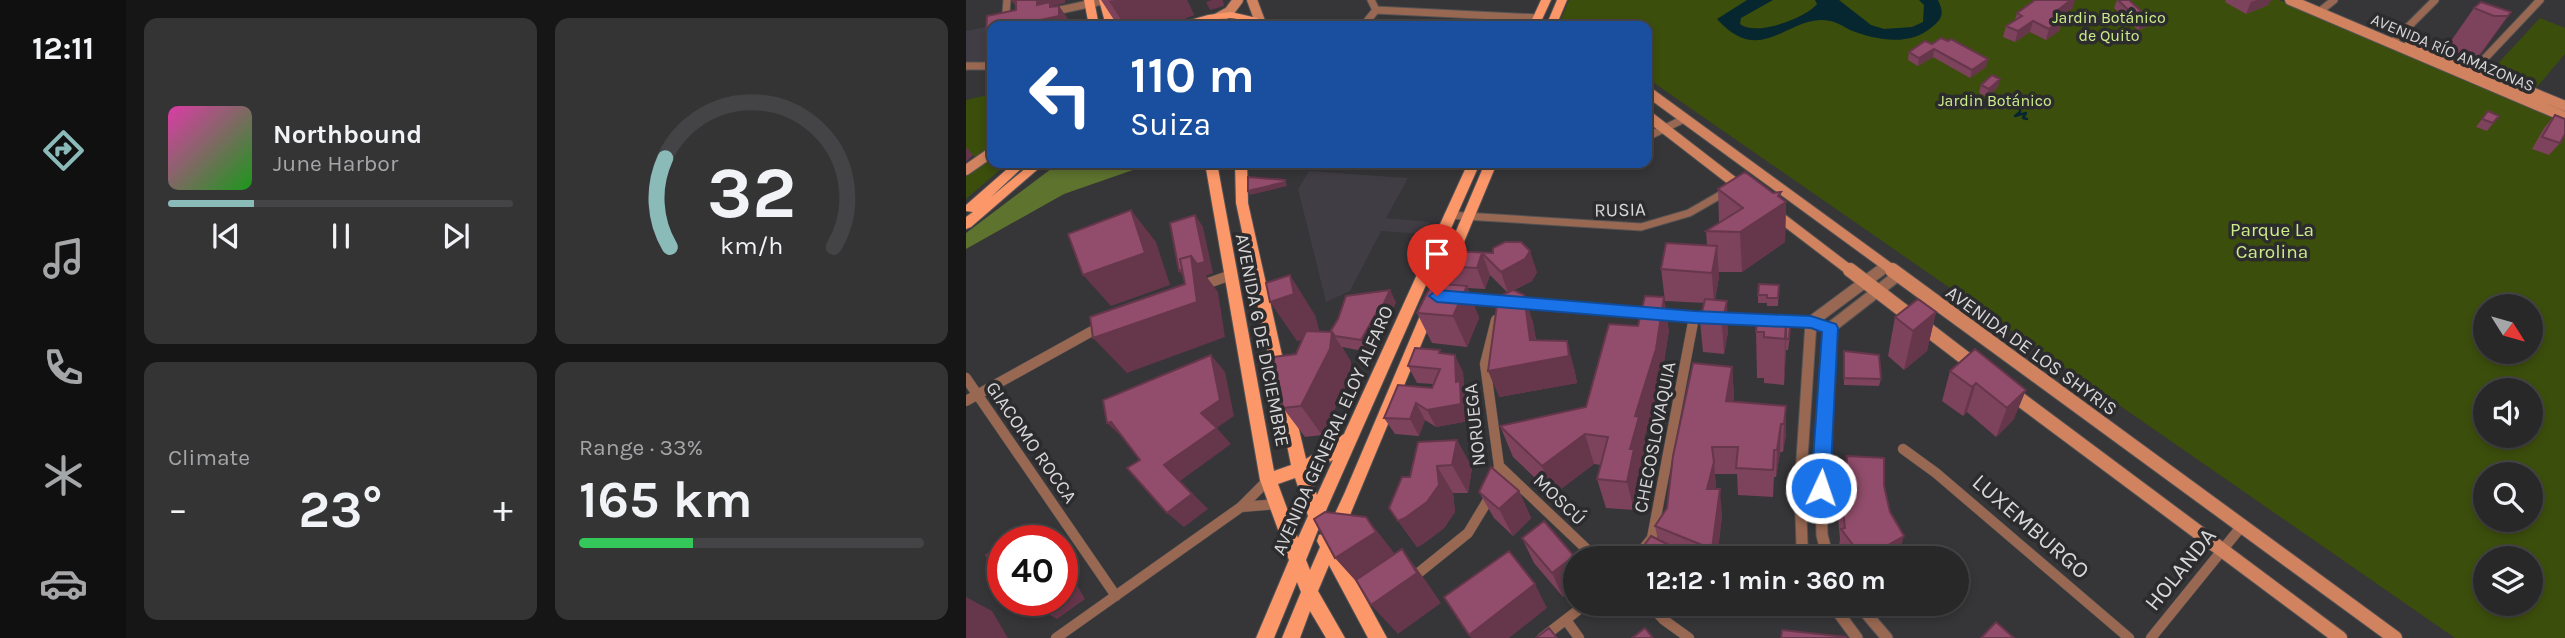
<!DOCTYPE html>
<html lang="en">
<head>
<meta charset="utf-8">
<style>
  :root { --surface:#282829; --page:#343435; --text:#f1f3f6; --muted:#a5a6a8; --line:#444446; --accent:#8bbbb9 }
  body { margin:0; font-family:Karla,sans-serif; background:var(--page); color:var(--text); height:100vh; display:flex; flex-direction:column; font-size:26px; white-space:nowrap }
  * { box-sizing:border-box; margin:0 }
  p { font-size:23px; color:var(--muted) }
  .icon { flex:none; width:38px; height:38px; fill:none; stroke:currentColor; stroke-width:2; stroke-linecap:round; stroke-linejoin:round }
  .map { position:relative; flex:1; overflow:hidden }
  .details { display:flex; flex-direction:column; gap:18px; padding:18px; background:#161617; width:840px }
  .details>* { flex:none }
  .banner { position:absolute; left:21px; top:21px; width:665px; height:147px; border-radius:14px; box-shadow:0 4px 10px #0003,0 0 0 2px var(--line); background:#1a4fa0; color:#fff; overflow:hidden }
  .needle { width:46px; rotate:127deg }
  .buttons { position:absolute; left:1507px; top:294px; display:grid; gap:14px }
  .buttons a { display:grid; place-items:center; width:70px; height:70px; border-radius:50%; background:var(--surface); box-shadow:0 4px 10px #0003,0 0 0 2px var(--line); font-size:35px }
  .speed { position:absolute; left:21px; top:525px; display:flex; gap:14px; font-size:35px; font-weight:700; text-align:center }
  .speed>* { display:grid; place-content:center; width:91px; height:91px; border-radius:50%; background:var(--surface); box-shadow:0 4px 10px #0003,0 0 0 2px var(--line); line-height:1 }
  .speed .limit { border:10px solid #d22; background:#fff; color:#111 }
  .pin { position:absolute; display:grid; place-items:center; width:60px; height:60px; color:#fff; margin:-72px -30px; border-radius:50% 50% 50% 0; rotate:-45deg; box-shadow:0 0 7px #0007 }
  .pin .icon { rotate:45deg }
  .me { position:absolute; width:77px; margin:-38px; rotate:3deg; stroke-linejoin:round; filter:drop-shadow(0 0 5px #0008) }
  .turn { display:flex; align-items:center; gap:24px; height:147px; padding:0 28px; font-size:32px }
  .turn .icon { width:91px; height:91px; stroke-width:2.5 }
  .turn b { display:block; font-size:49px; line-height:60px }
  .big { font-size:52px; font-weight:700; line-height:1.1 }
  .details .card { flex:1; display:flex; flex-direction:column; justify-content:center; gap:10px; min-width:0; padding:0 24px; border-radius:14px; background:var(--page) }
  .details .dial { align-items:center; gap:0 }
  .dial svg { height:182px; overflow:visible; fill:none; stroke:var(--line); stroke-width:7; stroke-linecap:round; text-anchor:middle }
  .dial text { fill:var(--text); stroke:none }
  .song { display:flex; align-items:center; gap:21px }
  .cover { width:84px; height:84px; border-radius:10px; background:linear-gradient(135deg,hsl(320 70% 55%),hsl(120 70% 35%)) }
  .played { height:7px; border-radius:4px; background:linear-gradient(90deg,var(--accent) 25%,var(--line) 25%) }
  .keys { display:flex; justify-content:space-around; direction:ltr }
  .heat { display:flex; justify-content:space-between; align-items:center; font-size:38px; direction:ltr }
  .charge { height:10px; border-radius:5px; background:linear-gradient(90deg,#34c759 33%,var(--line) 0) }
  .details .tiles { flex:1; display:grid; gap:18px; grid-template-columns:repeat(2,1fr) }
  .trip { position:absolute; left:597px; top:546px; width:406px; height:70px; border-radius:35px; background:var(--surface); box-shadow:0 4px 10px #0003,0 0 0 2px var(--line); font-weight:700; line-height:70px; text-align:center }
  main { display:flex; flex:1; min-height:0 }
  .menu { display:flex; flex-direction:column; width:126px; justify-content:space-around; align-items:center; background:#101010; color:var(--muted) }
  .menu .icon { width:49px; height:49px }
  .menu .current { color:var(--accent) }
  .menu b { font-size:32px; color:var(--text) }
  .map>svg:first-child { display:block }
  .built { fill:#413d45 }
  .green { fill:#3c4e0c; fill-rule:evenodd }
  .forest { fill:#5e732e }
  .water { fill:#072730 }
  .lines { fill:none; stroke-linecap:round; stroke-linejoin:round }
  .stream { stroke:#072730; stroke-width:2.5 }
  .minor-far1-casing { stroke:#535254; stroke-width:9 }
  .minor-casing { stroke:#535254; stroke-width:11 }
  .tertiary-far1-casing { stroke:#535254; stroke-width:10 }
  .tertiary-casing { stroke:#535254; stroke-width:13 }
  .secondary-far1-casing { stroke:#535254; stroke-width:12 }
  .secondary-casing { stroke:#535254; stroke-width:16 }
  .primary-casing { stroke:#535254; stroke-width:2 }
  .minor-far1 { stroke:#996852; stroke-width:7 }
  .minor { stroke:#996852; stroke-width:10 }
  .tertiary-far1 { stroke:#996852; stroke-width:9 }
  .tertiary { stroke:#996852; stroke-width:11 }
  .secondary-far1 { stroke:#d1835f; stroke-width:10 }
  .secondary { stroke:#d1835f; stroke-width:14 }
  .primary { fill:#fb9769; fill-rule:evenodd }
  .wall { fill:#7d425c }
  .shaded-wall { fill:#66364b }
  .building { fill:#914d6b; stroke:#66364b; stroke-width:2 }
  .route { fill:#1a73e8; stroke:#114b97; stroke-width:2 }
  .labels { text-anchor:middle; stroke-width:7; stroke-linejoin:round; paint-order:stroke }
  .far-park-label { font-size:16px; fill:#ccec8a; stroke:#2c2b2d }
  .far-street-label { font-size:16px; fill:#d7d6d8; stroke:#2c2b2d }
  .street-label { font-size:19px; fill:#d7d6d8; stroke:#2c2b2d }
  .park-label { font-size:19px; fill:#ccec8a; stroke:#2c2b2d }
  .near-street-label { font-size:23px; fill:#d7d6d8; stroke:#2c2b2d }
</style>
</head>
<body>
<main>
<nav class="menu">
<b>12:11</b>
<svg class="icon current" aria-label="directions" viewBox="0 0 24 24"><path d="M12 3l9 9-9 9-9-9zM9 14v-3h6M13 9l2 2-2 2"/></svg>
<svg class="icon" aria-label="music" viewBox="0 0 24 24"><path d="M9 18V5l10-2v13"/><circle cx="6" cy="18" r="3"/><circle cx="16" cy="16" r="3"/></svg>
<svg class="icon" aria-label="phone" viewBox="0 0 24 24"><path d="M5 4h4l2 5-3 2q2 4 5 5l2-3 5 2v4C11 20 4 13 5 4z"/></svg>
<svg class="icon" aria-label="climate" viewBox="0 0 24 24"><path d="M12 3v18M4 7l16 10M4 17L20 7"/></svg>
<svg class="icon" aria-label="car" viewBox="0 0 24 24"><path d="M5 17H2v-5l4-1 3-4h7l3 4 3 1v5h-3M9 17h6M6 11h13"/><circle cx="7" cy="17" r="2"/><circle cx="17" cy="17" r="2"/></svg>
</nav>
<section class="details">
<div class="tiles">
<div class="card">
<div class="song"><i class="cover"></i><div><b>Northbound</b><p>June Harbor</p></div></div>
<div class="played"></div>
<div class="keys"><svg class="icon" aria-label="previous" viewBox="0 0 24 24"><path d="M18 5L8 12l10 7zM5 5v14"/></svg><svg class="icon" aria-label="pause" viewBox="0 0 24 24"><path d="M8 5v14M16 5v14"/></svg><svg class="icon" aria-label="next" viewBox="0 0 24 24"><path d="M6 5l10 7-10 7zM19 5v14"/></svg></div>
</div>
<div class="card dial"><svg viewBox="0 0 100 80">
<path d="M14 69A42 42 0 1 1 86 69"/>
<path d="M14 69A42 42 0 0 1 12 30" stroke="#8bbbb9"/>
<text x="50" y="56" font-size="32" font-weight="700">32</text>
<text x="50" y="72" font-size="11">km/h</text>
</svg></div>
<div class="card"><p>Climate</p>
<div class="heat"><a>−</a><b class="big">23°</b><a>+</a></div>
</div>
<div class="card"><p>Range · 33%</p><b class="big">165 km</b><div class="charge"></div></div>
</div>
</section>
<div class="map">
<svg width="1599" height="638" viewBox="0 0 1599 638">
  <rect width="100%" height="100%" fill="#363537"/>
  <!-- built -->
  <path class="built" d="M34,24L26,26V42L18,63L0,72V31Z
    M343,171L442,178L420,218L464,222L458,234L415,231L384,291L360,302L332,189Z"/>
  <!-- green -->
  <path class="green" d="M603,0H1313L1599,122V638H1489L681,78V26H606L595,19ZM1519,306H1564V352H1519ZM1519,390H1564V436H1519ZM1519,474H1564V520H1519ZM1519,558H1564V604H1519Z
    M1574,18L1599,28V54L1571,87L1527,69Z
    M26,94V145L10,157L0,152V100Z
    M26,159V163H42L0,199V176Z"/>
  <!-- forest -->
  <path class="forest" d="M93,163H187L98,194L0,249V233Z"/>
  <!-- water -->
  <path class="water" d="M781,0H807L775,18L774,24C789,37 840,18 851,4L849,0H873L905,25L918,29L946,27L957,22L958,5L953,0H972C978,13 977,18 966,27C943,47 910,40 884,30C878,27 871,22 864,21C824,12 796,70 751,19Z"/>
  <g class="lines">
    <!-- stream -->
    <path class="stream" d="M1054,108V112L1049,116L1060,113L1057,118L1061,119"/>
    <defs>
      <path id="minor-far1" d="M410,10L572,18
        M85,12L141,0
        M1353,12L1368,0
        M39,26L41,0
        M397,26L410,10L405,0
        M1426,43L1469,0
        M0,66H19L26,63
        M1505,73L1574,0
        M681,137L718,119
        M482,215L675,227L723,213L763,190"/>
      <path id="minor" d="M234,286L265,275
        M497,299L728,317L845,322L864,328
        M530,320L519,364L533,466L530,482
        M0,378L150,596
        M0,401L137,325
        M937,449L970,473L1163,638
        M533,466L630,558
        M275,507L311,504
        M670,558L686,538L728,317
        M445,579L502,533L525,495
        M683,604L698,620L723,638
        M600,620L613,638
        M90,638L275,507L302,480
        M576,638L620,604
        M1185,638L1275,527"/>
      <path id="tertiary-far1" d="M913,272L920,267"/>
      <path id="tertiary" d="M841,558L836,544L834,489L845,322L915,270
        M862,558L856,535L855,488L864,328L931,276
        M866,604L891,638
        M892,604L921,638"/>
      <path id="secondary-far1" d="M286,0L295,24
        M1324,0L1599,117
        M237,26L263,12L272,0
        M1444,42L1599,106
        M681,91L929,272
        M681,115L778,190
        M0,170L26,152
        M806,211L886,272"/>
      <path id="secondary" d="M884,270L1012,368
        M926,270L1429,638
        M1043,391L1374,638"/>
      <path id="primary" d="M118,0H128L133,26H123Z
        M133,0H143L150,26H140Z
        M575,0H585L573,26H563Z
        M591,0H601L590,26H580Z
        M265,12L291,18L302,26C288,27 278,19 264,18C243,18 224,27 203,26L242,15Z
        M48,163H61L25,197L66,163H79L5,227L0,229V217L7,212L0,211V205Z
        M239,163H251L308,471L325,465L311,396L313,392L318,390L323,392L325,396L340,459L378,434L502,163H514L358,515L359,519L354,525L340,560L344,570L354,547L351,541L353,535L360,533L379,492L519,163H531L371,546L421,638H402L363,565L352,591L379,638H360L344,611L334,638H316L335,592L331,582L308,638H290L323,560L294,480ZM367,460L351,495L343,473ZM329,478L342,516L332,538L312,484Z
        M269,163H281L282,203L320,373L318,377L313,379L308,377L306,373L270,203Z"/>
    </defs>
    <!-- minor-far1 casing -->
    <use href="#minor-far1" class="minor-far1-casing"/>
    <!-- minor casing -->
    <use href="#minor" class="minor-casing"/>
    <!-- tertiary-far1 casing -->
    <use href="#tertiary-far1" class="tertiary-far1-casing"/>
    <!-- tertiary casing -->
    <use href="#tertiary" class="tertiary-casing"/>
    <!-- secondary-far1 casing -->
    <use href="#secondary-far1" class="secondary-far1-casing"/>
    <!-- secondary casing -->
    <use href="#secondary" class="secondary-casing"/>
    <!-- primary casing -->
    <use href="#primary" class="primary-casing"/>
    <!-- minor-far1 -->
    <use href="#minor-far1" class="minor-far1"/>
    <!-- minor -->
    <use href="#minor" class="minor"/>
    <!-- tertiary-far1 -->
    <use href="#tertiary-far1" class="tertiary-far1"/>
    <!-- tertiary -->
    <use href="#tertiary" class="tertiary"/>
    <!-- secondary-far1 -->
    <use href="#secondary-far1" class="secondary-far1"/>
    <!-- secondary -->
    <use href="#secondary" class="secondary"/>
    <!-- primary -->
    <use href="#primary" class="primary"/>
  </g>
  <!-- wall -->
  <path class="wall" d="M135,0H221L228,15L201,25L192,26H152Z
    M1151,0L1181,27L1172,30L1148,8Z
    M1260,0H1305L1302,5L1280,14L1259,2Z
    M1107,8L1099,13L1093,31L1080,40L1064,32L1049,42L1037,37L1040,26L1049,20L1051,13Z
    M1508,8L1545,12L1512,57L1499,56L1480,48Z
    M959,41L1020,67L1004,78L967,57L952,66L942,60L943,52Z
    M1015,85L1032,87L1021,97L1013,93Z
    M1522,111L1533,116L1521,131L1510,127Z
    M1589,115L1594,143L1583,155L1566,149L1578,128Z
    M450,163H486L484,169L452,167Z
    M752,189L815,198L820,202L819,242L776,272H752L753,277L749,300L762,332L758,354L737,352L734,321L739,303L699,301L695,269L741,245L740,231L753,223Z
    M483,251L527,253L571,272L566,281L548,290L558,295L567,323L570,340L608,368L611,383L533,397L542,293L524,275L519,289L501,288L513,318L501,347L466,343L451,313L484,285L476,266Z
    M813,285L812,306H801V303H792V295Z
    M430,302L420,324H417L402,352L376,347L385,362L383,379L356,435L339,437L317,408L330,354L337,339L331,341L349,315L353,332H364Z
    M970,312L961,351L938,370L922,356L929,317Z
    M791,321L824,336L822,350H820L818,385L798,383V378H791L790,332Z
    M703,330L695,381L678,439L680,447L673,471L675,479L668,510L640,508L631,479L635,465L628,464L587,495L547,457L534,426L620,407Z
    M1009,349L1048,419L1030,437L1001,412L997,416L976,401L984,371Z
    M878,351L915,379L913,386L878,385Z
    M476,353L497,372L498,388L502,398L503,421L470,427L459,420L453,436L429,434L418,418L466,388L467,384L451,383L442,366Z
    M766,367L768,396L767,401L820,406V434L817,452H814L810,477H808L807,497L772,495L771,474H749L750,489L756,516L751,558H679L676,548L692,540L689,526L701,508Z
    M491,440L506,468L502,493H487L489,512L478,528L457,544L451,547L423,508L444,477Z
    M881,456L918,486L932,558H877L872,552L874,539L871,507L874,484H877Z
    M553,491L565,518L547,536L528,518L513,492Z
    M556,538L608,556L609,559V587L597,597L568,563Z
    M719,604H741V615Z"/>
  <!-- shaded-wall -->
  <path class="shaded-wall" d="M45,0H99V3L87,6L93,14V6L107,26H46L51,8Z
    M150,0H221L228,15L201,25L192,26H159L143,1Z
    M246,0H257L258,6L244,10L240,2Z
    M1105,0H1109L1107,8L1099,13L1093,31L1080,40L1083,29L1092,10Z
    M1291,0H1305L1302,5L1280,14L1285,2Z
    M1545,12L1516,53L1512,57L1542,16Z
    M1184,19L1181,27L1172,30L1175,22Z
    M1067,21L1064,32L1049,42L1052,31Z
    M26,31V41L20,32Z
    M968,49L967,57L952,66L953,58Z
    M1022,59L1020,67L1004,78L1006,70Z
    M1034,79L1032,87L1021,97L1023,89Z
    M0,147L7,155L0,162Z
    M319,180L321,186L284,195L282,191Z
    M815,192L814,205L820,202L819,242L776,272L774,232L812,196Z
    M165,210L190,242L204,285L145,306L117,275Z
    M229,215L237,227L247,273L240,276L252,292L259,337L161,373L127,338L222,282L213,271L225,256Z
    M751,246L753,277L748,304L746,273Z
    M564,251L571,272L566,281L542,293L535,272Z
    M516,253L524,275L519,289L511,268Z
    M324,275L349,315L354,333L331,341L304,302Z
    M501,286L513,318L501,347L487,316Z
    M424,290L430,302L420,324L414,312Z
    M558,295L567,323L573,362L601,341L608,368L611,383L533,397L522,371L564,340Z
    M698,297L703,330L695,381L678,439L680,447L673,471L675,479L668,510L661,482L664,449L669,416Z
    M761,301L762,332L758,354L756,323Z
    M411,312L417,324L402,352L395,340Z
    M970,312L961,351L938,370L947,331Z
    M820,322L819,369L818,385L819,339Z
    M366,332L385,362L383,379L356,435L335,406Z
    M245,355L259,372L268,416L249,429L235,413Z
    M489,355L497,372L498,388L502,398L503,421L470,427L461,410L490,382Z
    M766,367L768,396L762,429L760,401Z
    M1010,383L1001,412L997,416L1006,387Z
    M1060,390L1048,419L1030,437L1041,408Z
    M450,403L459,420L453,436L444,419Z
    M820,406V434L817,452L818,424Z
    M145,422L158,439L141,423Z
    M815,424L814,452L810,477L811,450Z
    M251,428L265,444L214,481L242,509L218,527L201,513L198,465Z
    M619,434L628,464L587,495L576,466Z
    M491,440L506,468L502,493L486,465Z
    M748,462L750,489H741Z
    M471,466L487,493L489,512L478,528L457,544L451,547L432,521Z
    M754,489L756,516L751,558H747L746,549Z
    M553,491L565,518L547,536L533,509Z
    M400,517L426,550L435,564L397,589L369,558Z
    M52,534L62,541H55Z
    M938,536L932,558H899Z
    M436,549L460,581L475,603L432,634L405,605Z
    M608,556L609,559V587L597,597L586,573Z
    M96,564L100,566L119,599L91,619L59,600H96Z
    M569,584L581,608L543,638H505L503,635Z
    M0,597L26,611L42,638H0Z"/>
  <!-- building -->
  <path class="building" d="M50,0H71V5L84,2V7L93,6V16L46,26H26V31L20,32L21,16L50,10Z
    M1069,0H1105L1092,10L1099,13L1092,17L1096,19L1083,29L1067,21L1052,31L1040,26L1056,16L1051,13Z
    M1152,0H1163L1184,19L1175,22Z
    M1515,2L1545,12L1542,16H1528L1508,8Z
    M975,38L982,41L985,39L1022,59L1006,70L968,49L953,58L943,52L959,41L966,44Z
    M1026,75L1034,79L1023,89L1015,85Z
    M1522,111L1533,116L1527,123L1516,119Z
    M1589,115L1599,119V134L1594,143L1576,137Z
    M779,172L807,193L815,192L812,196L820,202L774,232L740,231L777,208L752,189Z
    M282,177L319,180V182L282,191Z
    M165,210L179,253L117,275L102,234Z
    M229,215L239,262L231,264L225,256L214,259L216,269L213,271L204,223Z
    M539,242H555L564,251L559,259L535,272L516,253L511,268L476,266L483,251L527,253V248Z
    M700,243L751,246L746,273L695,269Z
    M225,256L231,302L127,338L124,317L219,284L214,259Z
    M324,275L328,294L304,302L300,283Z
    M466,283L501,286L487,316L451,313Z
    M793,284L813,285L812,298H801V295H792Z
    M424,290L414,312H411L395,340L369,336L366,332H364L372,319L380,296Z
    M547,290L558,295L564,340L601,341L603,356L522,371L531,305L534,296Z
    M679,296L698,297L690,349L669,416L673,417L664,449H668L661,482L631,479L642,437L619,434L576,466L534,426L620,407L643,324L672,326Z
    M739,299L761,301L756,323L734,321Z
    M952,299L970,312L947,331L929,317Z
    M791,321L820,322L819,339L798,337V332H790Z
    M820,324L824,325L823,339H820Z
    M340,331L366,332L364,349L335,406L317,408L307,357L330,354Z
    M449,348L474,350L473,353L489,355L490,382L494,381L495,404L461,410L450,403L444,419L418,418L432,385L466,388L474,369L442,366Z
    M1009,349L1060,390L1041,408L1010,383L1006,387L984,371Z
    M878,351L913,355L915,379L878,378Z
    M245,355L254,400L235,413L251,428L198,465L226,494L201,513L161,468L174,460L145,422L141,423L137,400Z
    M727,363L766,367L760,401L820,406L818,424H815L811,450H808L807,470L770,468L772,447H746L748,462L741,489H754L746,549L689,526L701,508L707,456Z
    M491,440L486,465L471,466L473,485L461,502L439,518L432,521L423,508L436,477H444L452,442Z
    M881,456L918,458V486L924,512L938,536L899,558H897L875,529L879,528L874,484H880Z
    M525,467L553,491L533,509L513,492Z
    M359,512L400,517L410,532L369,558L348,519Z
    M578,521L608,556L586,573L556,538Z
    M52,534L55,541H41Z
    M685,536L729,558H688L679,554L681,551L676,548Z
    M37,544V584L20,555Z
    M436,549L451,573L405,605L390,580Z
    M543,551L569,584L503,635L478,597Z
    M1030,622L1048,638H1015Z
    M583,628L591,638H570Z
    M679,628L687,638H666Z
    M816,630L880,637V638H815Z"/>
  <!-- route -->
  <path class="route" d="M471,290L728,311L845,316L870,324L872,328L864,488L861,494L855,497L848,494L845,488L856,332L845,328L728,323L471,302L463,296Z"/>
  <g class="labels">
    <!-- far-park labels -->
    <g class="far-park-label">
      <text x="1143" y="23">Jardin Botánico<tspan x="1143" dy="18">de Quito</tspan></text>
      <text x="1029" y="106">Jardin Botánico</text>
    </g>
    <!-- far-street labels -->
    <g class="far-street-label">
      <text transform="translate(1487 52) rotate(23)" y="6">AVENIDA RÍO AMAZONAS</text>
    </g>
    <!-- street labels -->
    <g class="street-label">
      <text transform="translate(654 209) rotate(-1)" y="7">RUSIA</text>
      <text transform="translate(297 340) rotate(79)" y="7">AVENIDA 6 DE DICIEMBRE</text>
      <text transform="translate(1066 350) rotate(36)" y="7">AVENIDA DE LOS SHYRIS</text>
      <text transform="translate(508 425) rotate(-96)" y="7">NORUEGA</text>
      <text transform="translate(366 430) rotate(-66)" y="7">AVENIDA GENERAL ELOY ALFARO</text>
      <text transform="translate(688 437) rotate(-79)" y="7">CHECOSLOVAQUIA</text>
      <text transform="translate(66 442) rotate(55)" y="7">GIACOMO ROCCA</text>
      <text transform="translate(594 499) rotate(44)" y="7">MOSCÚ</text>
    </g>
    <!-- park labels -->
    <g class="park-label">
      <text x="1306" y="236">Parque La<tspan x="1306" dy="22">Carolina</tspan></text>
    </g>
    <!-- near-street labels -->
    <g class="near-street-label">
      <text transform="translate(1065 526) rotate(41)" y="8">LUXEMBURGO</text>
      <text transform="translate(1214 569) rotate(-51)" y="8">HOLANDA</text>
    </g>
  </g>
</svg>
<div class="buttons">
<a><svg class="needle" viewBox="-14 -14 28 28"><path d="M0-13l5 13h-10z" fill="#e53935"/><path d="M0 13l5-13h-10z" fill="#a5a6a8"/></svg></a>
<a><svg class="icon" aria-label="sound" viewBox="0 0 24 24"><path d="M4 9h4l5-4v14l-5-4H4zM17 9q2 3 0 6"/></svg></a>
<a><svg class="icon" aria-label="search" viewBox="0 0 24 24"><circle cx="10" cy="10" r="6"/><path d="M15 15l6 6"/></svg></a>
<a><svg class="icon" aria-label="layers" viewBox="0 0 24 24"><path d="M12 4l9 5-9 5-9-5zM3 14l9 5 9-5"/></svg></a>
</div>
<div class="speed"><div class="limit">40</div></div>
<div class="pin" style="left:471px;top:296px;background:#d93025"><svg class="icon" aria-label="arrive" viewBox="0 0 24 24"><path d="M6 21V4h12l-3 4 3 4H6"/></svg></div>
<svg class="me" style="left:855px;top:488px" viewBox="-20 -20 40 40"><circle r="17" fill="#1a73e8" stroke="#fff" stroke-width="3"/><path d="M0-11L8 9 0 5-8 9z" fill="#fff"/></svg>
<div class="trip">12:12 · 1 min · 360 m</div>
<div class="banner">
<div class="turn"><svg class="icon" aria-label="left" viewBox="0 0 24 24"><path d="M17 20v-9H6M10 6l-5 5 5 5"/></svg><div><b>110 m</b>Suiza</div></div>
</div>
</div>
</main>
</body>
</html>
